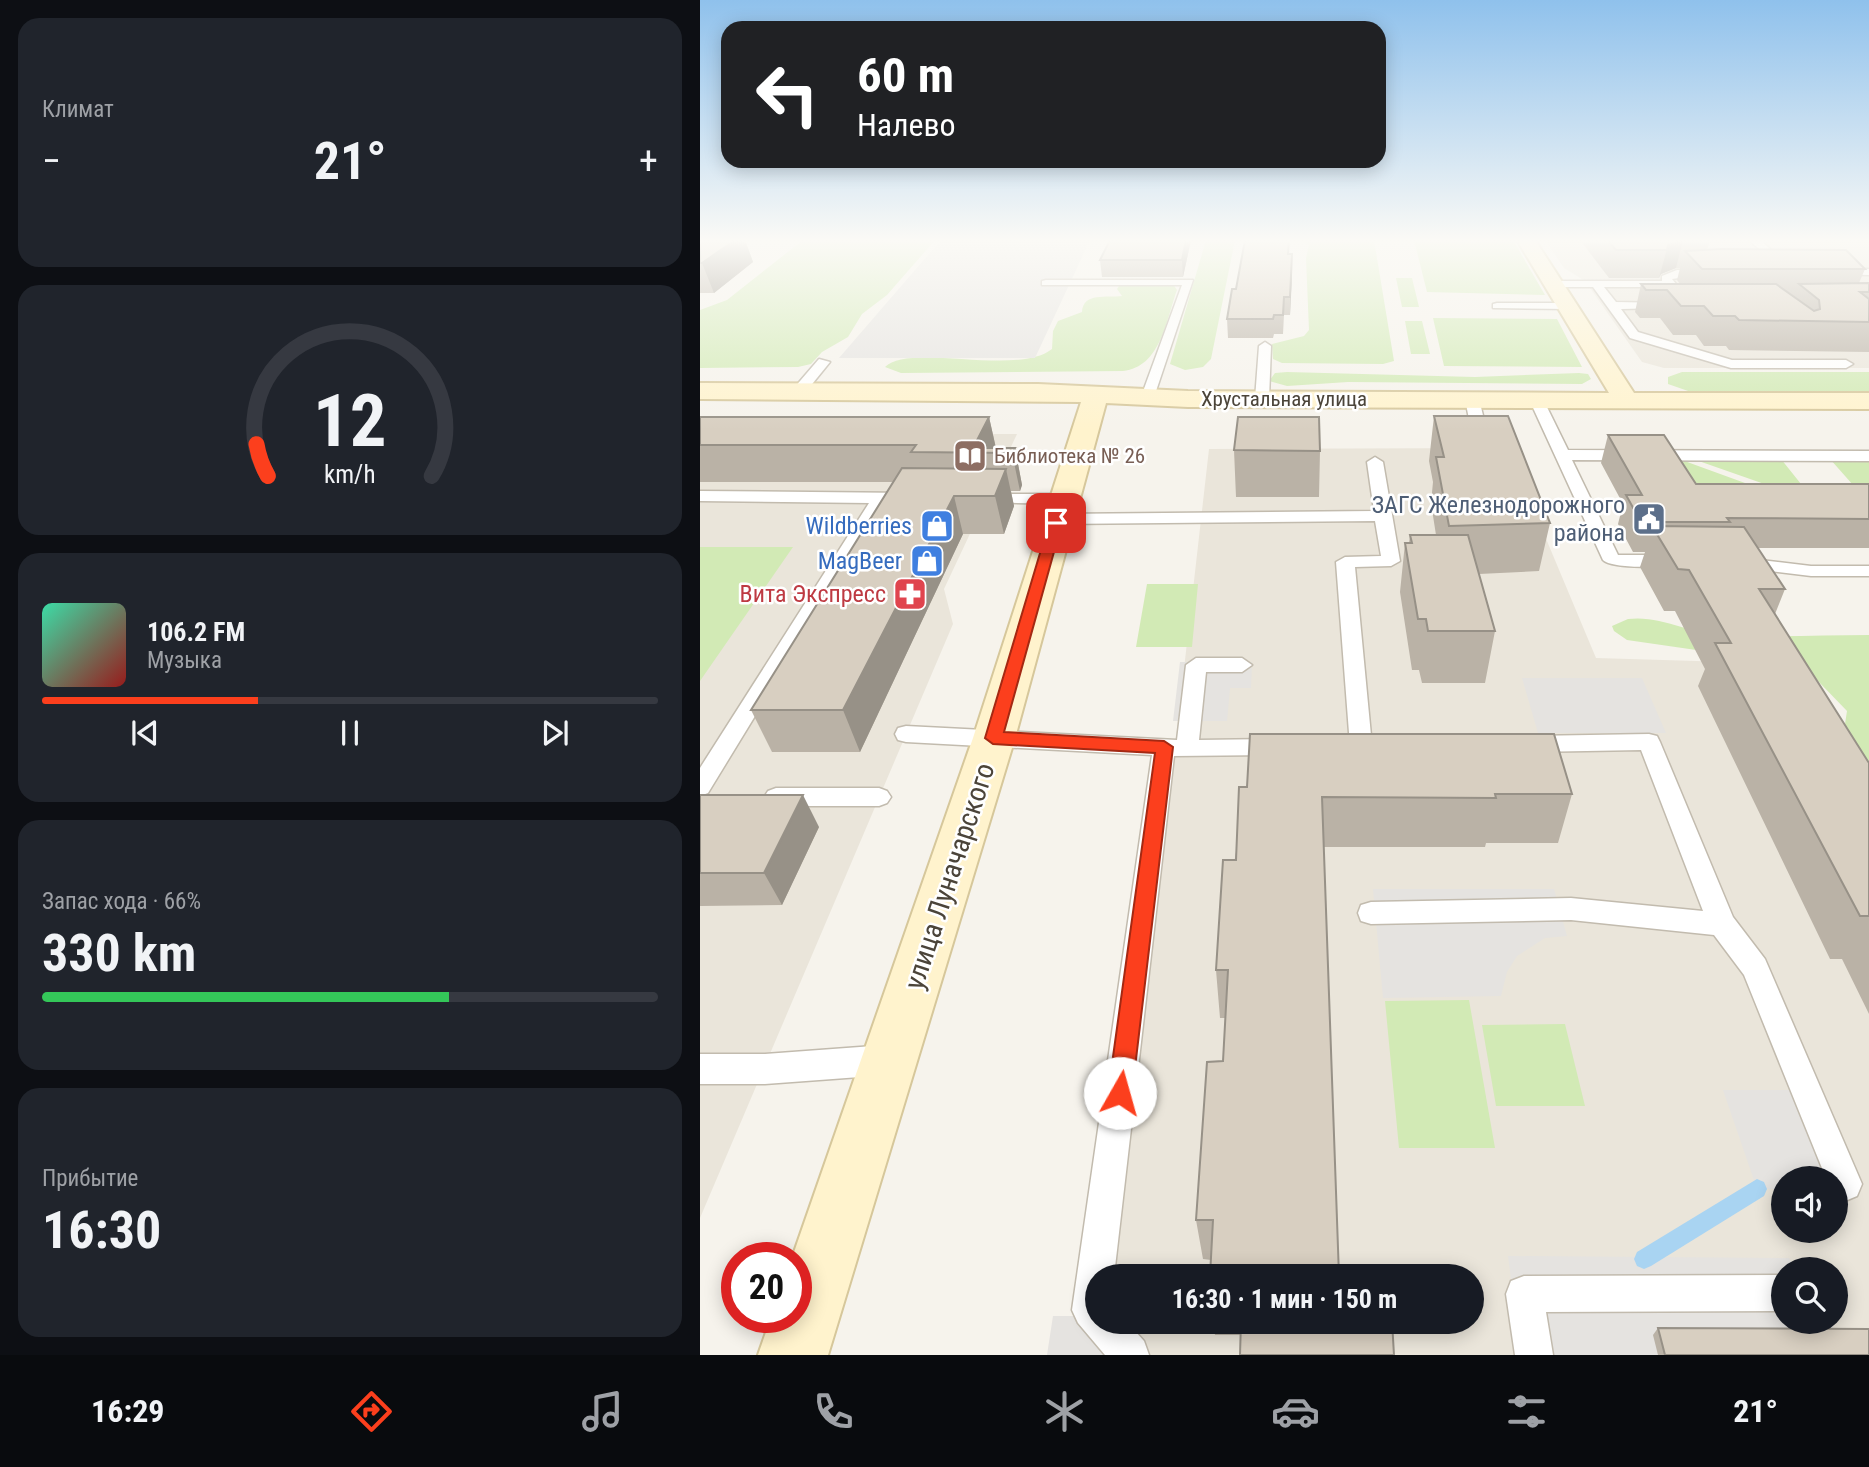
<!DOCTYPE html>
<html lang="ru">
<head>
<meta charset="utf-8">
<style>
  :root { --surface:#171b24; --page:#20242c; --text:#f1f3f6; --muted:#9ea1a6; --line:#363941; --accent:#fc3f1d }
  body { margin:0; font-family:"Roboto Condensed",sans-serif; background:var(--page); color:var(--text); height:100vh; display:flex; flex-direction:column; font-size:26px; white-space:nowrap }
  * { box-sizing:border-box; margin:0 }
  p { font-size:23px; color:var(--muted) }
  .icon { flex:none; width:38px; height:38px; fill:none; stroke:currentColor; stroke-width:2; stroke-linecap:round; stroke-linejoin:round }
  .map { position:relative; flex:1; overflow:hidden }
  .panel { display:flex; flex-direction:column; gap:18px; padding:18px; background:#0d0f14; width:700px }
  .panel>* { flex:none }
  .banner { position:absolute; left:21px; top:21px; width:665px; height:147px; border-radius:21px; box-shadow:0 4px 18px #0003; background:#202124; color:#fff; overflow:hidden }
  .controls { position:absolute; left:1071px; top:1166px; display:grid; gap:14px }
  .controls a { display:grid; place-items:center; width:77px; height:77px; border-radius:50%; background:var(--surface); box-shadow:0 4px 18px #0003; font-size:35px }
  .speed { position:absolute; left:21px; top:1242px; display:flex; gap:14px; font-size:35px; font-weight:700; text-align:center }
  .speed>* { display:grid; place-content:center; width:91px; height:91px; border-radius:50%; background:var(--surface); box-shadow:0 4px 18px #0003; line-height:1 }
  .speed .limit { border:10px solid #d22; background:#fff; color:#111 }
  .pin { position:absolute; display:grid; place-items:center; width:60px; height:60px; color:#fff; margin:-30px; border-radius:14px; box-shadow:0 4px 10px #0006 }
  .me { position:absolute; width:77px; margin:-38px; rotate:7deg; stroke-linejoin:round; filter:drop-shadow(0 0 5px #0008) }
  .turn { display:flex; align-items:center; gap:24px; height:147px; padding:0 21px; font-size:32px }
  .turn .icon { width:91px; height:91px; stroke-width:2.5 }
  .turn b { display:block; font-size:49px; line-height:60px }
  .big { font-size:52px; font-weight:700; line-height:1.1 }
  .panel .widget { flex:1; display:flex; flex-direction:column; justify-content:center; gap:10px; min-width:0; padding:0 24px; border-radius:21px; background:var(--page) }
  .panel .dial { align-items:center; gap:0 }
  .dial svg { height:182px; overflow:visible; fill:none; stroke:var(--line); stroke-width:7; stroke-linecap:round; text-anchor:middle }
  .dial text { fill:var(--text); stroke:none }
  .song { display:flex; align-items:center; gap:21px }
  .cover { width:84px; height:84px; border-radius:10px; background:linear-gradient(135deg,hsl(160 70% 55%),hsl(0 70% 35%)) }
  .played { height:7px; border-radius:4px; background:linear-gradient(90deg,var(--accent) 35%,var(--line) 35%) }
  .keys { display:flex; justify-content:space-around; direction:ltr }
  .heat { display:flex; justify-content:space-between; align-items:center; font-size:38px; direction:ltr }
  .charge { height:10px; border-radius:5px; background:linear-gradient(90deg,#34c759 66%,var(--line) 0) }
  .trip { position:absolute; left:385px; top:1264px; width:399px; height:70px; border-radius:35px; background:var(--surface); box-shadow:0 4px 18px #0003; font-weight:700; line-height:70px; text-align:center }
  .tabs { display:flex; height:112px; justify-content:space-around; align-items:center; background:#090b0e; color:var(--muted) }
  .tabs .icon { width:49px; height:49px }
  .tabs .current { color:var(--accent) }
  .tabs b { font-size:32px; color:var(--text) }
  main { display:flex; flex:1; min-height:0 }
  .map>svg:first-child { display:block }
  .residential { fill:#eae5da; fill-rule:evenodd }
  .green { fill:#d2eab5 }
  .parking { fill:#e5e3e0 }
  .lines { fill:none; stroke-linecap:round; stroke-linejoin:round }
  .stream { fill:#a9d4f2; fill-rule:evenodd }
  .lane-casing { stroke:#c2bbae; stroke-width:3 }
  .secondary-casing { stroke:#d6c79b; stroke-width:4 }
  .lane { fill:#fff; fill-rule:evenodd }
  .secondary { fill:#fff3cd; fill-rule:evenodd }
  .wall { fill:#bab2a6 }
  .shaded-wall { fill:#979187 }
  .building { fill:#d8cfc1; stroke:#979187; stroke-width:2 }
  .route { fill:#fc3f1d; stroke:#a42913; stroke-width:2 }
  .labels { text-anchor:middle; stroke-width:5; stroke-linejoin:round; paint-order:stroke }
  .far-street-label { font-size:21px; fill:#4b4439; stroke:#fff }
  .far-education-label { font-size:21px; fill:#785e54; stroke:#fff; text-anchor:start }
  .service-label { font-size:24px; fill:#4e5e75; stroke:#fff; text-anchor:end }
  .shop-label { font-size:24px; fill:#366cbe; stroke:#fff; text-anchor:end }
  .health-label { font-size:24px; fill:#be3a42; stroke:#fff; text-anchor:end }
  .near-street-label { font-size:28px; fill:#4b4439; stroke:#fff }
</style>
</head>
<body>
<main>
<section class="panel">
<div class="widget"><p>Климат</p>
<div class="heat"><a>−</a><b class="big">21°</b><a>+</a></div>
</div>
<div class="widget dial"><svg viewBox="0 0 100 80">
<path d="M14 69A42 42 0 1 1 86 69"/>
<path d="M14 69A42 42 0 0 1 9 55" stroke="#fc3f1d"/>
<text x="50" y="56" font-size="32" font-weight="700">12</text>
<text x="50" y="72" font-size="11">km/h</text>
</svg></div>
<div class="widget">
<div class="song"><i class="cover"></i><div><b>106.2 FM</b><p>Музыка</p></div></div>
<div class="played"></div>
<div class="keys"><svg class="icon" aria-label="previous" viewBox="0 0 24 24"><path d="M18 5L8 12l10 7zM5 5v14"/></svg><svg class="icon" aria-label="pause" viewBox="0 0 24 24"><path d="M8 5v14M16 5v14"/></svg><svg class="icon" aria-label="next" viewBox="0 0 24 24"><path d="M6 5l10 7-10 7zM19 5v14"/></svg></div>
</div>
<div class="widget"><p>Запас хода · 66%</p><b class="big">330 km</b><div class="charge"></div></div>
<div class="widget"><p>Прибытие</p><b class="big">16:30</b></div>
</section>
<div class="map">
<svg width="1169" height="1355" viewBox="0 0 1169 1355">
  <rect width="100%" height="100%" fill="#f6f3ec"/>
  <!-- residential -->
  <path class="residential" d="M845,240H1169V368H964L942,362L885,281L864,268Z
    M0,434H317L244,589L253,624L0,1218Z
    M808,448L896,658L1095,664L1169,773V1355H406L410,1321H772V1276H415L509,449ZM1083,1178H1136V1230H1083ZM1083,1269H1136V1321H1083Z"/>
  <!-- green -->
  <path class="green" d="M103,240H235L187,295L162,314L148,337L122,352L111,364L98,367L0,368V310L27,300Z
    M506,240H535L511,359L503,367L485,370L470,364Z
    M579,240H674L694,361L683,364L582,363L573,359L572,344L604,336L609,330L606,258L609,245L603,240Z
    M714,240H813L845,295L727,292Z
    M696,278H712L719,307H702Z
    M473,284L477,290C466,320 461,367 423,371L201,373L185,367C209,342 317,377 352,349L353,331L358,321L382,312C383,292 407,298 422,296L417,289L419,286Z
    M733,318L857,319L882,367L744,366Z
    M705,321H722L730,354H711Z
    M587,372L775,377L879,373L888,374L891,379L882,384L648,382L587,386L569,381L575,373Z
    M982,372H1169V394L991,392L968,384V377Z
    M979,459L1122,511H998Z
    M993,459H1081L1109,494H1093Z
    M1130,459L1169,460V494H1161Z
    M0,547H93L0,681Z
    M447,584H498L492,647H436Z
    M928,619C962,615 989,634 1023,635C1071,638 1121,635 1169,635V763L1145,724L1147,711L1117,680L1017,653L927,640L914,631L912,626Z
    M769,1000L795,1148H699L685,1001Z
    M865,1024L885,1106H796L782,1025Z"/>
  <!-- parking -->
  <path class="parking" d="M241,240H390L335,358H139Z
    M480,662H552L551,688H530L527,721H473Z
    M822,678H942L966,733H838Z
    M673,889H854L867,936L845,938L817,956L807,972L801,996L683,998Z
    M1023,1090H1105L1147,1188H1136V1178H1083V1189H1057Z
    M808,1256L1089,1258L1095,1269H1083V1321H1129L1138,1335H954L958,1355H821Z
    M353,1316H385L417,1355H347Z"/>
  <g class="lines">
    <!-- stream -->
    <path class="stream" d="M1057,1179L1064,1182L1067,1189L1064,1196L951,1266L944,1269L937,1266L934,1259L937,1252Z"/>
    <defs>
      <path id="lane" d="M1049,240H1060L1076,254L1067,256Z
        M1135,269H1169V275L1131,274L1130,272Z
        M977,270H1008L1013,273L972,279L992,304L990,306H982L967,287H904L916,302L968,303L970,305L964,308L921,309L938,332L1032,360H1146L1153,364L1146,368H1031L930,338L893,287H854L849,284L854,281H962V276Z
        M346,280H493L453,400L441,397L482,285H342V281Z
        M797,303H869L875,306L869,309L793,308V304Z
        M565,342L571,346L569,399L562,403L555,399L559,346Z
        M119,359L130,362L104,394H94V388Z
        M772,395L779,399L790,444L782,449L774,444L765,399Z
        M831,396L843,399L868,450L1169,451V461L872,460L918,555H969L978,560C970,569 911,569 903,560L829,399Z
        M675,457L683,462L700,561L691,566L655,567L672,746L669,752H653L650,746L636,562L645,557L681,556L675,521L357,524L349,519L357,514L674,511L667,462Z
        M0,491L211,493L219,498L211,503H185L8,793L0,796V768L169,503L0,501Z
        M285,494H363L371,499L363,504L279,502L277,499Z
        M1043,558L1111,566H1169V576H1111L1037,567L1034,563L1037,559Z
        M496,658H542L552,665L542,672H506L499,740L578,739L586,741L589,747L586,753L578,755L474,756L414,1276H397V1321H426L444,1341L449,1355H405L378,1323L372,1310L452,755L206,742L198,740L195,734L198,728L206,726L477,740L486,665Z
        M949,734L957,736L960,742L1033,917L1065,959L1162,1184L1157,1196L1145,1201L1136,1197V1178H1126L1044,975L1014,935L871,920L671,924L661,921L658,913L661,905L671,902L871,898L1003,911L941,750L831,752L823,750L820,744L823,738L831,736Z
        M76,788H179L187,791L191,797L187,803L179,806H76L68,803L64,797L68,791Z
        M187,1045L198,1050L202,1060L198,1070L187,1075L65,1084H0V1054H65Z
        M1080,1275L1083,1276V1310L1080,1311L846,1312L853,1355H815L806,1294L811,1281L824,1276Z"/>
      <path id="secondary" d="M817,240H835L934,393H1169V409L488,407L406,403L315,738L128,1355H58L71,1318H96V1258H92L273,738L381,402L0,399V383L338,384L488,391L909,393Z"/>
    </defs>
    <!-- lane casing -->
    <use href="#lane" class="lane-casing"/>
    <!-- secondary casing -->
    <use href="#secondary" class="secondary-casing"/>
    <!-- lane -->
    <use href="#lane" class="lane"/>
    <!-- secondary -->
    <use href="#secondary" class="secondary"/>
  </g>
  <!-- wall -->
  <path class="wall" d="M0,240H45L53,262L14,293H0Z
    M491,240L483,277H402L400,260Z
    M880,240H1010L1007,250L1165,269L1159,283H1169V352L1029,350L1026,346H1004L996,335H973L960,318H940L935,312L941,284H980L977,280L980,268H976L961,274L959,278H909Z
    M589,254L592,271L590,315H584L583,334H574L573,338H528L527,319L536,289Z
    M734,416L850,523L839,571L779,574L795,631L785,683H722L719,670H712L700,592L705,543H709L710,535H736L731,503L733,482L729,461Z
    M0,417H289L296,448H315L322,485L320,491H311L314,506L304,534H263L160,752H72L51,710L193,482H0Z
    M908,435L996,484H1169V548H1058L1085,589L1075,614L1169,763V1014L1142,959H1130L998,686L1005,669L975,611H964L940,567L945,552H933L918,524L923,504L901,463Z
    M534,450L620,451L619,497H536Z
    M547,787L872,794L858,843H786L785,847H624L511,1260L503,1259L496,1220L523,1061L525,1018H520L516,970Z
    M0,795L119,827L82,905L0,906Z
    M512,1321H692L540,1335H515Z
    M958,1328L1169,1355H958L953,1335Z"/>
  <!-- shaded-wall -->
  <path class="shaded-wall" d="M35,240H45L53,262L14,293L2,263Z
    M486,240H491L483,277L482,260Z
    M983,240L976,268L961,274L959,278L968,245Z
    M592,254V271L590,315V297Z
    M289,417L297,453L273,448Z
    M315,448L322,485L320,491L312,453Z
    M306,469L314,506L304,534L295,496Z
    M254,496L263,534L160,752L143,710Z
    M103,795L119,827L82,905L64,873Z"/>
  <!-- building -->
  <path class="building" d="M0,240H35L2,263H0Z
    M410,240H486L482,260H400Z
    M545,240H589L588,254H592L590,297H584L583,315H574L573,319H527L532,289H536Z
    M907,240H983L968,245L967,250H916Z
    M1022,249L1146,250L1165,269H1002L985,251Z
    M1169,283V292H1160L1169,299V322L1039,320L1035,316H1013L1004,306H981L967,290H946L941,284H1076L1114,311L1120,309L1119,300L1099,284Z
    M734,416H808L850,523L749,526L736,457H744Z
    M0,417H289L273,448H315L312,453L211,452L216,445H0Z
    M538,417H619L620,451L534,450Z
    M908,435H964L996,484H1169V519L1027,518L1030,522H941L926,495H942Z
    M202,468L306,469L295,496H254L143,710H51Z
    M952,526L1044,527L1085,589H1059L1169,763V916H1160L1015,643H1031L989,570L978,569Z
    M710,535H768L795,631H728L726,619H718L705,543H712Z
    M550,734H854L872,794H795L796,798L622,797L639,1276H510L513,1220H496L507,1062L523,1061L528,970H516L523,860H536L539,787H547Z
    M0,795H103L64,873H0Z
    M541,1321H692L694,1355H540Z
    M958,1328L1169,1329V1355H965Z"/>
  <!-- sky -->
  <linearGradient id="sky" x2="0" y2="1"><stop stop-color="#8fc1ec"/><stop offset="0.56" stop-color="#fbfaf6"/><stop offset="1" stop-color="#fbfaf6" stop-opacity="0"/></linearGradient>
  <rect width="1169" height="430" fill="url(#sky)"/>
  <!-- route -->
  <path class="route" d="M356,520L362,523L304,732L464,741L473,747L432,1093L428,1101L420,1105L411,1101L408,1093L455,753L293,744L285,738L349,523Z"/>
  <!-- icons -->
  <defs>
    <symbol id="library-square" viewBox="-11 -11 22 22"><rect x="-9" y="-9" width="18" height="18" rx="4" fill="#8d6e63" stroke="#fff"/><path d="M-6-4Q-3-5.5-.7-3.5V5Q-3 3-6 4ZM6-4Q3-5.5 .7-3.5V5Q3 3 6 4Z" fill="#fff"/></symbol>
    <symbol id="civic-square" viewBox="-11 -11 22 22"><rect x="-9" y="-9" width="18" height="18" rx="4" fill="#5c6f8a" stroke="#fff"/><path d="M-.6-6.5H3V-4.5H.6V-3L4-1V1h2V6H-6V1h2V-1L-.6-3ZM-1.2 2.5V6h2.4V2.5Z" fill="#fff"/></symbol>
    <symbol id="shop-square" viewBox="-11 -11 22 22"><rect x="-9" y="-9" width="18" height="18" rx="4" fill="#3f7fe0" stroke="#fff"/><path d="M-5-2.5h2.3a2.7 3.5 0 0 1 5.4 0H5L5.5 6h-11ZM-1.5-2.5h3a1.5 2.3 0 0 0-3 0Z" fill="#fff"/></symbol>
    <symbol id="pharmacy-square" viewBox="-11 -11 22 22"><rect x="-9" y="-9" width="18" height="18" rx="4" fill="#e0444e" stroke="#fff"/><path d="M-2-6h4v4h4v4h-4v4h-4v-4h-4v-4h4Z" fill="#fff"/></symbol>
  </defs>
  <g fill-rule="evenodd">
    <use href="#library-square" x="251" y="437" width="38" height="38"/>
    <use href="#civic-square" x="930" y="500" width="38" height="38"/>
    <use href="#shop-square" x="218" y="507" width="38" height="38"/>
    <use href="#shop-square" x="208" y="542" width="38" height="38"/>
    <use href="#pharmacy-square" x="191" y="575" width="38" height="38"/>
  </g>
  <g class="labels">
    <!-- far-street labels -->
    <g class="far-street-label">
      <text x="584" y="406">Хрустальная улица</text>
    </g>
    <!-- far-education labels -->
    <g class="far-education-label">
      <text x="294" y="463">Библиотека № 26</text>
    </g>
    <!-- service labels -->
    <g class="service-label">
      <text x="925" y="513">ЗАГС Железнодорожного<tspan x="925" dy="28">района</tspan></text>
    </g>
    <!-- shop labels -->
    <g class="shop-label">
      <text x="212" y="534">Wildberries</text>
      <text x="202" y="569">MagBeer</text>
    </g>
    <!-- health labels -->
    <g class="health-label">
      <text x="186" y="602">Вита Экспресс</text>
    </g>
    <!-- near-street labels -->
    <g class="near-street-label">
      <text transform="translate(249 876) rotate(-72)" y="10">улица Луначарского</text>
    </g>
  </g>
</svg>
<div class="controls">
<a><svg class="icon" aria-label="sound" viewBox="0 0 24 24"><path d="M4 9h4l5-4v14l-5-4H4zM17 9q2 3 0 6"/></svg></a>
<a><svg class="icon" aria-label="search" viewBox="0 0 24 24"><circle cx="10" cy="10" r="6"/><path d="M15 15l6 6"/></svg></a>
</div>
<div class="speed"><div class="limit">20</div></div>
<div class="pin" style="left:356px;top:523px;background:#d93025"><svg class="icon" aria-label="arrive" viewBox="0 0 24 24"><path d="M6 21V4h12l-3 4 3 4H6"/></svg></div>
<svg class="me" style="left:420px;top:1093px" viewBox="-20 -20 40 40"><circle r="19" fill="#fff"/><path d="M0-13L10 11 0 6-10 11z" fill="#fc3f1d"/></svg>
<div class="trip">16:30 · 1 мин · 150 m</div>
<div class="banner">
<div class="turn"><svg class="icon" aria-label="left" viewBox="0 0 24 24"><path d="M17 20v-9H6M10 6l-5 5 5 5"/></svg><div><b>60 m</b>Налево</div></div>
</div>
</div>
</main>
<nav class="tabs">
<b>16:29</b>
<svg class="icon current" aria-label="directions" viewBox="0 0 24 24"><path d="M12 3l9 9-9 9-9-9zM9 14v-3h6M13 9l2 2-2 2"/></svg>
<svg class="icon" aria-label="music" viewBox="0 0 24 24"><path d="M9 18V5l10-2v13"/><circle cx="6" cy="18" r="3"/><circle cx="16" cy="16" r="3"/></svg>
<svg class="icon" aria-label="phone" viewBox="0 0 24 24"><path d="M5 4h4l2 5-3 2q2 4 5 5l2-3 5 2v4C11 20 4 13 5 4z"/></svg>
<svg class="icon" aria-label="climate" viewBox="0 0 24 24"><path d="M12 3v18M4 7l16 10M4 17L20 7"/></svg>
<svg class="icon" aria-label="car" viewBox="0 0 24 24"><path d="M5 17H2v-5l4-1 3-4h7l3 4 3 1v5h-3M9 17h6M6 11h13"/><circle cx="7" cy="17" r="2"/><circle cx="17" cy="17" r="2"/></svg>
<svg class="icon" aria-label="filters" viewBox="0 0 24 24"><path d="M4 7h16M4 17h16"/><circle cx="9" cy="7" r="2"/><circle cx="15" cy="17" r="2"/></svg>
<b>21°</b>
</nav>
</body>
</html>
